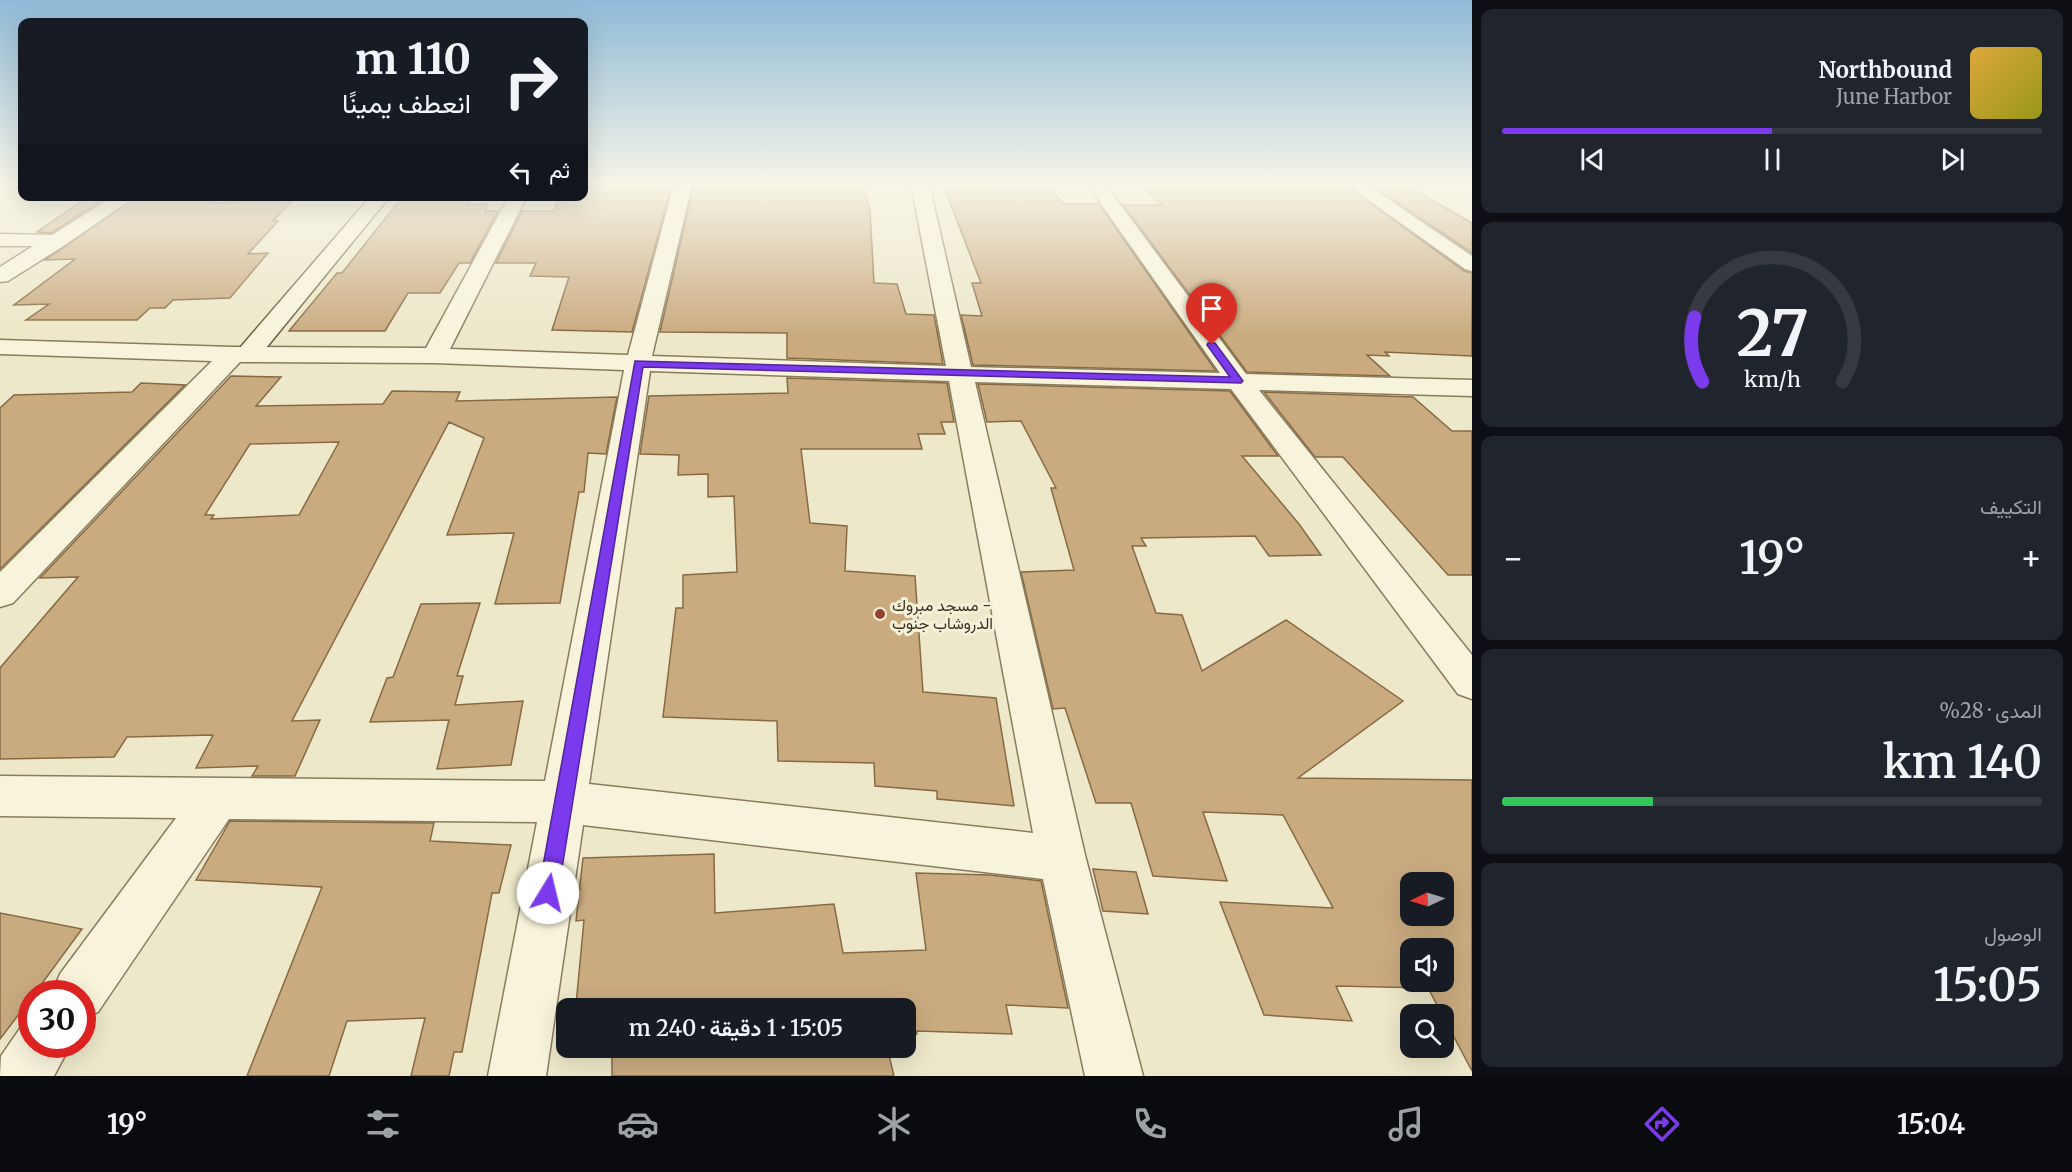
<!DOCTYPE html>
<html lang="ar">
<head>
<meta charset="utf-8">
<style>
  :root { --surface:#171b24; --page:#20242c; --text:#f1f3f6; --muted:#9ea1a6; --line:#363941; --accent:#7c3aed }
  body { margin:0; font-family:Merriweather,Vazirmatn,serif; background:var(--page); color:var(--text); direction:rtl; height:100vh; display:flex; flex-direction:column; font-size:22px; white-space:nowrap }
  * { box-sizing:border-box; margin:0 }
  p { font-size:20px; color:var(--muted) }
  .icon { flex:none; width:33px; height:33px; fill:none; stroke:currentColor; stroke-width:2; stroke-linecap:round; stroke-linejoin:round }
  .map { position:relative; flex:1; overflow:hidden; direction:ltr }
  .drawer { display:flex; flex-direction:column; gap:9px; padding:9px; background:#0d0f14; width:600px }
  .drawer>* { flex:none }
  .hud { position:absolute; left:18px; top:18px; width:570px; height:183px; border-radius:12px; box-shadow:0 6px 24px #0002; direction:rtl; background:#171b24; color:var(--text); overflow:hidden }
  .needle { width:39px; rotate:266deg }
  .tools { position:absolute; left:1400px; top:872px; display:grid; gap:12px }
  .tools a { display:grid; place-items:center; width:54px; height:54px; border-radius:12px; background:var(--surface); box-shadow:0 6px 24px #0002; font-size:30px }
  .speed { position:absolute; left:18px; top:980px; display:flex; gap:12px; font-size:30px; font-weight:700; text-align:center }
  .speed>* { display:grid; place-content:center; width:78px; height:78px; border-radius:50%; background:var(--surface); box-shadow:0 6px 24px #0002; line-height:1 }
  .speed .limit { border:9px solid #d22; background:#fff; color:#111 }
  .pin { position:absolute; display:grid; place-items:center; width:51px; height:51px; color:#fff; margin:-62px -26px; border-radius:50% 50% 50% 0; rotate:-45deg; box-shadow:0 0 6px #0007 }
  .pin .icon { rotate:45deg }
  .me { position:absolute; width:66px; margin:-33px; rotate:9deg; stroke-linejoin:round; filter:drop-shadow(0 0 4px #0008) }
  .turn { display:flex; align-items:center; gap:21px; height:126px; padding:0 18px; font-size:27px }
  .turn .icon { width:78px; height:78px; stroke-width:2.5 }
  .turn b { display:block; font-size:42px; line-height:51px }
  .then { display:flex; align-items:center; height:57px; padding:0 18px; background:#0003; gap:12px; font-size:22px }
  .big { font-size:45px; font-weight:600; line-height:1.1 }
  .drawer .tile { flex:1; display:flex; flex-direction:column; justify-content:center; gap:9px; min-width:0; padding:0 21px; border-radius:12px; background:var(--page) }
  .drawer .dial { align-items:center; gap:0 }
  .dial svg { height:156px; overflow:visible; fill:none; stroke:var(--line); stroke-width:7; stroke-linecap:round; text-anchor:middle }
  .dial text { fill:var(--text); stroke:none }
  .song { display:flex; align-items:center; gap:18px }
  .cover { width:72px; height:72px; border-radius:9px; background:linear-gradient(135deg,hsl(40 70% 55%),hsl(60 70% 35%)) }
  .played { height:6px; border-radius:3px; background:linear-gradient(90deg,var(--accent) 50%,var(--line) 50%) }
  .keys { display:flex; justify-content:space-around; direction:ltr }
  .heat { display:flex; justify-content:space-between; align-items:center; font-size:33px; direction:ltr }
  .charge { height:9px; border-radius:4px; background:linear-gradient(90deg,#34c759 28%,var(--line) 0) }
  .trip { position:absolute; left:556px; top:998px; width:360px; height:60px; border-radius:12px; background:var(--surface); box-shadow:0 6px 24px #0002; font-weight:600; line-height:60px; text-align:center; direction:rtl }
  .tab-bar { display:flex; height:96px; justify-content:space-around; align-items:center; background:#090b0e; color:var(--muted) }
  .tab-bar .icon { width:42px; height:42px }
  .tab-bar .on { color:var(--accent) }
  .tab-bar b { font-size:27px; color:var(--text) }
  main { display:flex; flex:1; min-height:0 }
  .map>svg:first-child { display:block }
  .building { fill:#caab80; stroke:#876a44; stroke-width:1.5; fill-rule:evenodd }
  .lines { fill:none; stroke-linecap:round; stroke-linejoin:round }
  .street-casing { stroke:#897c5e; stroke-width:3 }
  .secondary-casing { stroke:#6b5d41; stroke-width:3 }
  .street { fill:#f8f4dc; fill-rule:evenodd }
  .secondary { fill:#f8f4dc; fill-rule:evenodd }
  .route { fill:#7c3aed; stroke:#51269a; stroke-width:1.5 }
  .poi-dot { fill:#964030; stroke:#f5f1d8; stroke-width:2 }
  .labels { text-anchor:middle; stroke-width:6; stroke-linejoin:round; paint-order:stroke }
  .poi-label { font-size:16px; fill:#3a3121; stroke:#f5f1d8; text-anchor:start }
</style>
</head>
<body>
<main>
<section class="drawer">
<div class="tile">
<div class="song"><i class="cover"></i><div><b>Northbound</b><p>June Harbor</p></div></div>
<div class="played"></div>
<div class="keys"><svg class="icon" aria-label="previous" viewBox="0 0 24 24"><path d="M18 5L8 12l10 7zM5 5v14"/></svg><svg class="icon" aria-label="pause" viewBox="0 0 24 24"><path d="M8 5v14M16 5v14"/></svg><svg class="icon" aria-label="next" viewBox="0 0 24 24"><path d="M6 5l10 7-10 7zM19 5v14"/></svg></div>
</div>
<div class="tile dial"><svg viewBox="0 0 100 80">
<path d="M14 69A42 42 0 1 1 86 69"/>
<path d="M14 69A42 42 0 0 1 10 36" stroke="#7c3aed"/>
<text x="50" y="56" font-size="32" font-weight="700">27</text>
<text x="50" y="72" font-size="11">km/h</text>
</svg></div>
<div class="tile"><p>التكييف</p>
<div class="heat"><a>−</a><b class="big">19°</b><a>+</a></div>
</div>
<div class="tile"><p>المدى · 28%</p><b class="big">140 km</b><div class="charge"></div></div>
<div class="tile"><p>الوصول</p><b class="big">15:05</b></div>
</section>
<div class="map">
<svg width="1472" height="1076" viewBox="0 0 1472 1076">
  <rect width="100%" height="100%" fill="#ede8c9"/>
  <!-- building -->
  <path class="building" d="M584,184H672L632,332L552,330L569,277L530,276L536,263H496L522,211H554L559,197L584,196Z
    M694,184H863L870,211L874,283L897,284L906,314L934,315L943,364L787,358V333L660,332Z
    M943,184L1050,186L1063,204H1099L1216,371L973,365L961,315L982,316L972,283H981Z
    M1140,184H1344L1464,271L1472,273V356L1385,352L1389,356L1367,355L1390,376L1247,372L1123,205H1162Z
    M1370,184H1404L1472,223V253Z
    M89,196H109L51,233L37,232Z
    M138,196H215L208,203L292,201L273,221H278L248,254L268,253L230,298L173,300L165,308H150L137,320H26L49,304L14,305L75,259L45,260Z
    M403,196H472L468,205L487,204L485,211H498L470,263H459L440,293H408L385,331H289L337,273H342Z
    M231,376L281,377L256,406L383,404L392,391L460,392L456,401L617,397L606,454L588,453L584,492H579L560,603L495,604L514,533L447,535L484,438L449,422L292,721L320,720L295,776H252L258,766L196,768L213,735L127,737L114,757L0,759V668L78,577L40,578ZM339,442L299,515L211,519L214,515H205L250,444Z
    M787,378L947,383L954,422H941L945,434H918L922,449H801L810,523L847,526L845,571L915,576L923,692L996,698L1014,806L937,799V791L875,786L874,763L778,761L777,721L663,717L676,608H683V575L737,572L734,496L708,497V474L678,475L679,455L640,454L649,396L788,393Z
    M141,383L185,385L0,569V408L14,395L132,392Z
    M978,384L1230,391L1278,456H1242L1299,524L1321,555L1269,556L1255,536L1141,538L1146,546H1132L1156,613L1182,615L1202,671L1286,620L1403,701L1298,778L1472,780V1071L1428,988L1336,986L1352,1021L1264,1015L1220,902L1333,908L1283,815L1203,812L1227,881L1153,876L1131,803H1096L1065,708L1053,709L1021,572L1074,570L1051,488H1056L1021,421L987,422ZM1410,882H1443V915H1410ZM1410,948H1443V981H1410Z
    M1264,392L1413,397L1452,431H1472V575H1448L1343,457H1315Z
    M480,603L457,676H463L455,705L523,701L511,765L437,769L449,720L370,722L387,678L393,677L421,604Z
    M230,821L434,823L430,841L511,845L499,893H492L462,1052H454L449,1076H411L425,1018L347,1021L329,1076H247L322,887L196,880Z
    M714,854L715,913L834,904L843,953L926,950L916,873L990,875L1041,881L1068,1008L1006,1005L1012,1034L916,1031L917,1034H906V1008H612V1004L576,1005L584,920L576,921L583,858Z
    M1093,869L1136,872L1148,914L1103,911Z
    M0,913L82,929L35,993H32V997L0,1039Z
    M612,1047H887L894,1076H612Z"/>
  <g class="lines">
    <defs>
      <path id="street" d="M674,184H692L652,356L946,366L911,184H929L971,367L1220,373L1087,184H1105L1246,374L1472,380V396L1259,390L1472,655V699L1458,694L1231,389L975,382L1086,859L1143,1076H1085L1043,879L583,825L546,1076H488L537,822L229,819L98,1012L82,1018V993H52L60,974L176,818L0,816V776L545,781L624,370L434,363L240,362L13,603L0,607V572L212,361L0,354V340L233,347L426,348L509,196H527L450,349L628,355ZM650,371L949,381L1033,833L589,784Z
        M1346,184H1366L1472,256V271L1465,269Z
        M114,196H136L65,245L8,281L0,282V267L33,246H0V234L52,235Z
        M32,1021V1044H71L54,1076H0L1,1056L23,1024Z"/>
      <path id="secondary" d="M371,196H390L257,359L248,361L239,359L236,354L239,349Z"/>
    </defs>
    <!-- street casing -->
    <use href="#street" class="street-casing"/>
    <!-- secondary casing -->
    <use href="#secondary" class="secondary-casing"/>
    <!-- street -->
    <use href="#street" class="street"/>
    <!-- secondary -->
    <use href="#secondary" class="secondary"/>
  </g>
  <!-- sky -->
  <linearGradient id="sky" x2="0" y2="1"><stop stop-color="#8fbad7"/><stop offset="0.55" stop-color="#f7f5e7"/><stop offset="1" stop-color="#f7f5e7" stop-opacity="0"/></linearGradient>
  <rect width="1472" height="335" fill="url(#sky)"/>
  <!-- route -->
  <path class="route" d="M1208,343H1215L1243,381L1241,383L643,367L558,893L555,900L548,903L541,900L538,893L635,361L1230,377L1207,345Z"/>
  <!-- markers -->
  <circle class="poi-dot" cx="880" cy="614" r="6"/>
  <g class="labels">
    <!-- poi labels -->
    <g class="poi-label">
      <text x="892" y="611">مسجد مبروك -<tspan x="892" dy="18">الدروشاب جنوب</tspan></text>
    </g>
  </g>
</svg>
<div class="tools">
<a><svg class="needle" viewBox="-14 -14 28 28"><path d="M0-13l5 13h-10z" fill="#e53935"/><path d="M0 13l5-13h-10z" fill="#9ea1a6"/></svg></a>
<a><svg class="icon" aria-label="sound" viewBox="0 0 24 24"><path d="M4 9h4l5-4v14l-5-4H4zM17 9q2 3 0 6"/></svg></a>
<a><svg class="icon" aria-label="search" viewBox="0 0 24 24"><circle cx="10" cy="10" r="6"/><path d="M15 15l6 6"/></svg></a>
</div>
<div class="speed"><div class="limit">30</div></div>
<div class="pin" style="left:1212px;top:345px;background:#d93025"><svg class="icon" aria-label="arrive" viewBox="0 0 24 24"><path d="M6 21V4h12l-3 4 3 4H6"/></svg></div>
<svg class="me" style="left:548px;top:893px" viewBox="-20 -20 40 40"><circle r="19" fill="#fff"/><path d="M0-13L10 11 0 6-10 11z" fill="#7c3aed"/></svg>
<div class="trip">15:05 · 1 دقيقة · 240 m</div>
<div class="hud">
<div class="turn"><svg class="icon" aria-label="right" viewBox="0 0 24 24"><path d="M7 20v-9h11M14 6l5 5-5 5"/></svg><div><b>110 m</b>انعطف يمينًا</div></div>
<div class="then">ثم<svg class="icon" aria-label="left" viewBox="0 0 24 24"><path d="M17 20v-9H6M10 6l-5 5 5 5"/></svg></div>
</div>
</div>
</main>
<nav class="tab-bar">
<b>15:04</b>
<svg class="icon on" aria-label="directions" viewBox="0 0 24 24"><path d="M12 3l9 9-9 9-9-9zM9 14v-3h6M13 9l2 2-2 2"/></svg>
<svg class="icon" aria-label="music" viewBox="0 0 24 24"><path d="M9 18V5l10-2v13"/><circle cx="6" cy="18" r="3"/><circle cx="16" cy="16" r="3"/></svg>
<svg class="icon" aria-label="phone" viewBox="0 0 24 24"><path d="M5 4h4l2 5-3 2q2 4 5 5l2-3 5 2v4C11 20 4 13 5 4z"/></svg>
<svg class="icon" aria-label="climate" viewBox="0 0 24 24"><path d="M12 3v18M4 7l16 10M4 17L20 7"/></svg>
<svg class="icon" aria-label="car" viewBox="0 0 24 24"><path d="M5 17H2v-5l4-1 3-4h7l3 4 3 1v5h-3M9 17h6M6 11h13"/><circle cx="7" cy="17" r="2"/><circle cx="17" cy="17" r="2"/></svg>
<svg class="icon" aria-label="filters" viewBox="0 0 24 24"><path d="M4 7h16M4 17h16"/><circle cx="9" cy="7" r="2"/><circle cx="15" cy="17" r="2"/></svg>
<b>19°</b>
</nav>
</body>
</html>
